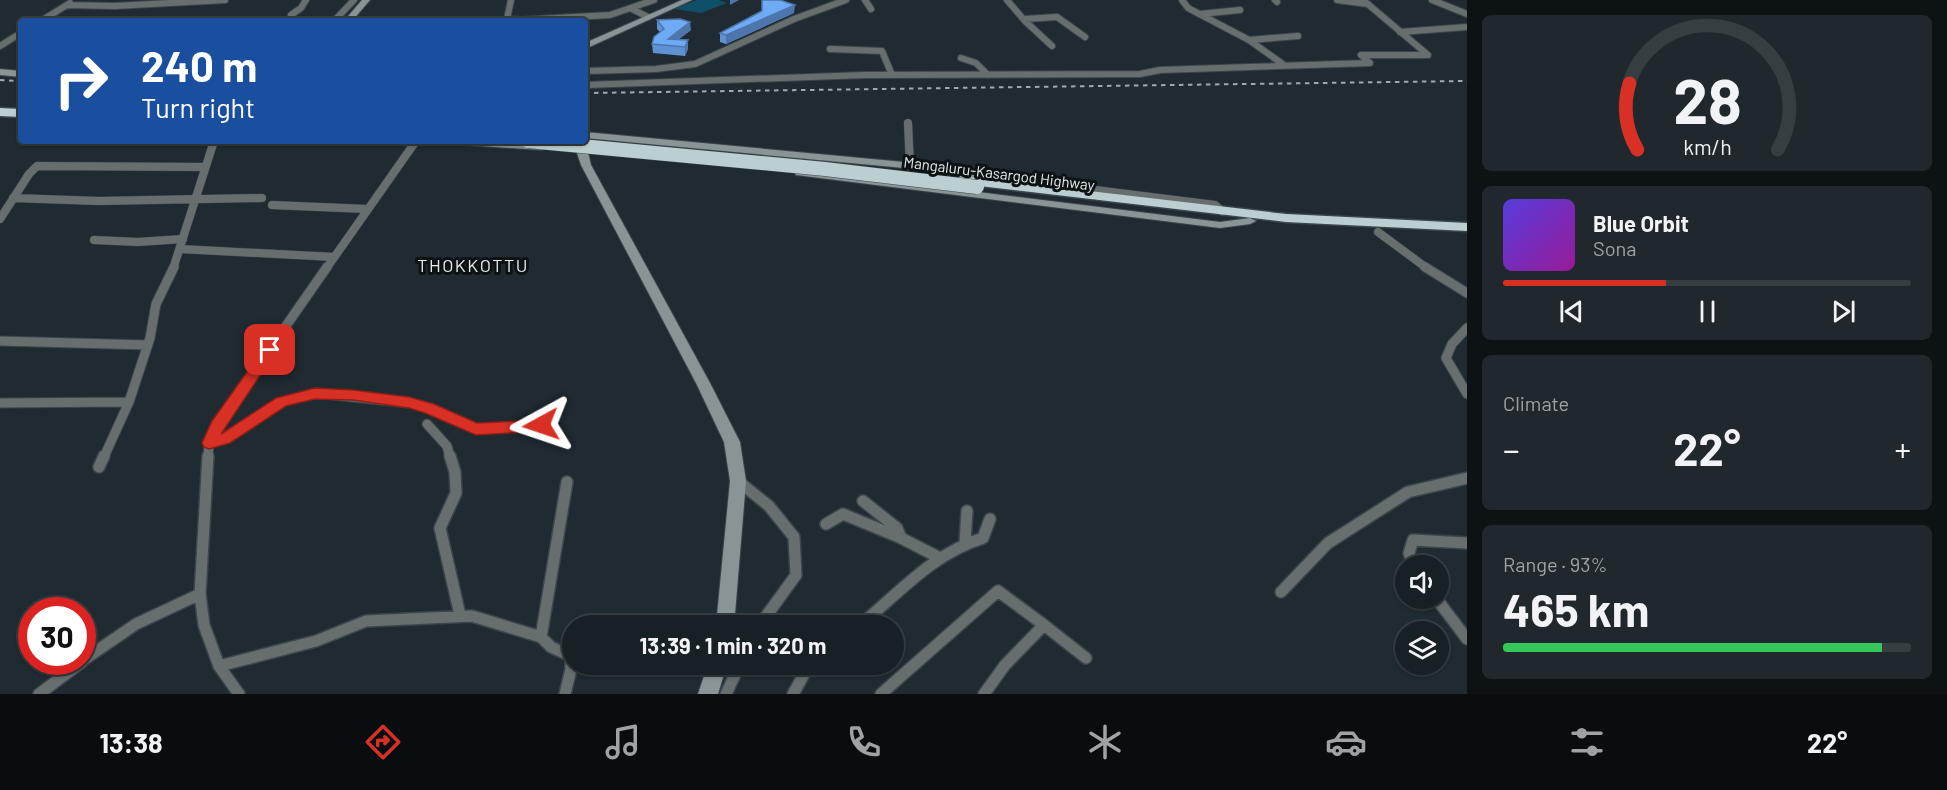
<!DOCTYPE html>
<html lang="en">
<head>
<meta charset="utf-8">
<style>
  :root { --surface:#172025; --page:#20282d; --text:#f1f3f6; --muted:#9ea3a7; --line:#363e42; --accent:#d93025 }
  body { margin:0; font-family:Barlow,sans-serif; background:var(--page); color:var(--text); height:100vh; display:flex; flex-direction:column; font-size:22px; white-space:nowrap }
  * { box-sizing:border-box; margin:0 }
  p { font-size:20px; color:var(--muted) }
  .icon { flex:none; width:33px; height:33px; fill:none; stroke:currentColor; stroke-width:2; stroke-linecap:round; stroke-linejoin:round }
  .map { position:relative; flex:1; overflow:hidden }
  .sheet { display:flex; flex-direction:column; gap:15px; padding:15px; background:#0d1214; width:480px }
  .sheet>* { flex:none }
  .banner { position:absolute; left:18px; top:18px; width:570px; height:126px; border-radius:6px; box-shadow:0 2px 4px #0004,0 0 0 2px var(--line); background:#1a4fa0; color:#fff; overflow:hidden }
  .tools { position:absolute; left:1395px; top:555px; display:grid; gap:12px }
  .tools a { display:grid; place-items:center; width:54px; height:54px; border-radius:50%; background:var(--surface); box-shadow:0 2px 4px #0004,0 0 0 2px var(--line); font-size:30px }
  .speed { position:absolute; left:18px; top:597px; display:flex; gap:12px; font-size:30px; font-weight:700; text-align:center }
  .speed>* { display:grid; place-content:center; width:78px; height:78px; border-radius:50%; background:var(--surface); box-shadow:0 2px 4px #0004,0 0 0 2px var(--line); line-height:1 }
  .speed .limit { border:9px solid #d22; background:#fff; color:#111 }
  .pin { position:absolute; display:grid; place-items:center; width:51px; height:51px; color:#fff; margin:-26px; border-radius:12px; box-shadow:0 3px 9px #0006 }
  .me { position:absolute; width:66px; margin:-33px; rotate:265deg; stroke-linejoin:round; filter:drop-shadow(0 0 4px #0008) }
  .turn { display:flex; align-items:center; gap:21px; height:126px; padding:0 24px; font-size:27px }
  .turn .icon { width:78px; height:78px; stroke-width:2.5 }
  .turn b { display:block; font-size:42px; line-height:51px }
  .big { font-size:45px; font-weight:700; line-height:1.1 }
  .sheet .widget { flex:1; display:flex; flex-direction:column; justify-content:center; gap:9px; min-width:0; padding:0 21px; border-radius:9px; background:var(--page) }
  .sheet .dial { align-items:center; gap:0 }
  .dial svg { height:156px; overflow:visible; fill:none; stroke:var(--line); stroke-width:7; stroke-linecap:round; text-anchor:middle }
  .dial text { fill:var(--text); stroke:none }
  .song { display:flex; align-items:center; gap:18px }
  .cover { width:72px; height:72px; border-radius:9px; background:linear-gradient(135deg,hsl(250 70% 55%),hsl(300 70% 35%)) }
  .played { height:6px; border-radius:3px; background:linear-gradient(90deg,var(--accent) 40%,var(--line) 40%) }
  .keys { display:flex; justify-content:space-around; direction:ltr }
  .heat { display:flex; justify-content:space-between; align-items:center; font-size:33px; direction:ltr }
  .charge { height:9px; border-radius:4px; background:linear-gradient(90deg,#34c759 93%,var(--line) 0) }
  .trip { position:absolute; left:562px; top:615px; width:342px; height:60px; border-radius:30px; background:var(--surface); box-shadow:0 2px 4px #0004,0 0 0 2px var(--line); font-weight:700; line-height:60px; text-align:center }
  .tab-bar { display:flex; height:96px; justify-content:space-around; align-items:center; background:#090d0f; color:var(--muted) }
  .tab-bar .icon { width:42px; height:42px }
  .tab-bar .on { color:var(--accent) }
  .tab-bar b { font-size:27px; color:var(--text) }
  main { display:flex; flex:1; min-height:0 }
  .map>svg:first-child { display:block }
  .green { fill:#0f4f68 }
  .lines { fill:none; stroke-linecap:round; stroke-linejoin:round }
  .street-far3-casing { stroke:#3b464c; stroke-width:8 }
  .street-far2-casing { stroke:#3b464c; stroke-width:9 }
  .street-far1-casing { stroke:#3b464c; stroke-width:11 }
  .street-casing { stroke:#3b464c; stroke-width:14 }
  .secondary-casing { stroke:#3b464c; stroke-width:2 }
  .highway-casing { stroke:#3b464c; stroke-width:3 }
  .street-far3 { stroke:#676e6e; stroke-width:6 }
  .street-far2 { stroke:#676e6e; stroke-width:8 }
  .street-far1 { stroke:#676e6e; stroke-width:9 }
  .street { stroke:#676e6e; stroke-width:11 }
  .secondary { fill:#899496; fill-rule:evenodd }
  .highway { fill:#bcced0; fill-rule:evenodd }
  .rail { stroke:#a0a9ad; stroke-width:2; stroke-dasharray:4.5 4.5; stroke-linecap:butt }
  .highway-bridge-casing { stroke:#3b464c; stroke-width:15; stroke-linecap:butt }
  .highway-bridge { stroke:#bcced0; stroke-width:14 }
  .wall { fill:#5f92d3 }
  .shaded-wall { fill:#4d77ac }
  .building { fill:#6eaaf5; stroke:#4d77ac; stroke-width:1.5 }
  .route { fill:#d93025; stroke:#8d1f18; stroke-width:1.5 }
  .labels { text-anchor:middle; stroke-width:6; stroke-linejoin:round; paint-order:stroke }
  .street-label { font-size:15px; fill:#e5ecf0; stroke:#0d1215 }
  .quarter-label { font-size:18px; letter-spacing:1.5px; fill:#e5ecf0; stroke:#0d1215 }
</style>
</head>
<body>
<main>
<div class="map">
<svg width="1467" height="694" viewBox="0 0 1467 694">
  <rect width="100%" height="100%" fill="#1f2b31"/>
  <!-- green -->
  <path class="green" d="M697,0H719L727,3L701,13L674,9Z"/>
  <g class="lines">
    <defs>
      <path id="street-far3" d="M511,0L507,19L521,20L610,15L654,0
        M865,0L871,9
        M1007,0L1025,21L1052,46
        M1182,0L1188,8L1249,40L1284,65
        M1275,0L1277,2
        M1337,0L1368,4
        M1432,0L1467,14
        M67,5L115,6L225,0
        M632,9L648,17
        M1200,14L1240,10
        M291,15L301,8L306,0
        M1025,19L1057,17L1085,37
        M41,21L70,3
        M334,21L354,0
        M1400,32L1467,27
        M1249,40L1298,36
        M0,46L21,33
        M830,49L882,51L892,75
        M961,58L976,63L988,75
        M585,71L656,69L695,64L794,19L846,0
        M585,85L865,75L1140,74L1160,70L1370,63L1361,55H1428L1363,0"/>
      <path id="street-far2" d="M908,123L910,166
        M1064,191L1079,188L1215,205L1222,211
        M13,198L99,201L262,198
        M272,205L367,209
        M0,219L29,174L37,166L205,167
        M1378,232L1428,269
        M94,240L138,242L183,239
        M180,249L334,257
        M173,269L214,141
        M326,269L416,141"/>
      <path id="street-far1" d="M1425,267L1467,293
        M1467,328L1452,344L1446,358L1467,394
        M0,341L148,345
        M0,403L129,402
        M427,424L447,446L450,457
        M209,443L224,439L281,402L315,393L409,403L429,408L475,429L541,425
        M104,457L129,402L150,338L156,304L174,267
        M208,457L209,443L217,425L327,267"/>
      <path id="street" d="M208,456L200,594L204,625L219,666L239,694
        M450,456L455,472L456,493L440,528L460,615
        M99,467L104,456
        M738,481L769,506L794,537L796,575L759,626
        M863,501L897,528L901,538
        M826,524L843,514L901,538L940,558
        M965,542L967,511
        M1413,566L1409,553L1413,540L1467,543
        M1281,592L1328,543L1408,492L1467,478
        M1436,598L1467,639
        M1044,625L1086,658
        M859,626C899,593 932,554 983,538L990,519
        M541,637L551,647L571,656V669L565,694
        M82,661L136,624L200,594
        M219,666L316,641L366,621L472,616L541,637L567,482
        M39,694L82,662
        M726,694L740,664
        M793,694L807,669L813,664
        M881,694L998,591L1044,625L1005,665L984,694"/>
      <path id="secondary" d="M362,0H370L352,21H344Z
        M682,0H692L585,49V43Z
        M0,69L21,71V77L0,75Z
        M585,132L904,162L983,174L1022,183L1023,185L1018,188L983,180L904,168L585,138Z
        M585,140L591,165L710,383L740,442L746,481L734,626H716L730,481L724,442L696,383L581,165L576,150V141Z
        M446,141L542,144L547,147L542,150L451,144Z
        M800,170L1220,222L1250,218L1256,221L1250,224L1220,228L796,175L795,173Z
        M708,664H727L718,694H698Z"/>
      <path id="highway" d="M0,108L21,109V117L0,116Z
        M959,176L1286,214L1467,223V231L1286,222L954,183L952,180L954,177Z"/>
    </defs>
    <!-- street-far3 casing -->
    <use href="#street-far3" class="street-far3-casing"/>
    <!-- street-far2 casing -->
    <use href="#street-far2" class="street-far2-casing"/>
    <!-- street-far1 casing -->
    <use href="#street-far1" class="street-far1-casing"/>
    <!-- street casing -->
    <use href="#street" class="street-casing"/>
    <!-- secondary casing -->
    <use href="#secondary" class="secondary-casing"/>
    <!-- highway casing -->
    <use href="#highway" class="highway-casing"/>
    <!-- street-far3 -->
    <use href="#street-far3" class="street-far3"/>
    <!-- street-far2 -->
    <use href="#street-far2" class="street-far2"/>
    <!-- street-far1 -->
    <use href="#street-far1" class="street-far1"/>
    <!-- street -->
    <use href="#street" class="street"/>
    <!-- secondary -->
    <use href="#secondary" class="secondary"/>
    <!-- highway -->
    <use href="#highway" class="highway"/>
    <!-- rail -->
    <path class="rail" d="M0,80L21,81
      M585,93L1467,81"/>
    <defs>
      <path id="highway-bridge" d="M528,141L825,169L977,187"/>
    </defs>
    <!-- highway-bridge casing -->
    <use href="#highway-bridge" class="highway-bridge-casing"/>
    <!-- highway-bridge -->
    <use href="#highway-bridge" class="highway-bridge"/>
  </g>
  <!-- wall -->
  <path class="wall" d="M794,13L726,44L720,42V33Z
    M657,20L691,30L679,39L688,40V49L685,56L653,53L652,44L660,32L657,29Z"/>
  <!-- shaded-wall -->
  <path class="shaded-wall" d="M730,0H739L730,5Z
    M795,5L794,13L726,44V35Z
    M690,22L691,30L670,46L668,39Z
    M688,40V49L685,56V47Z"/>
  <!-- building -->
  <path class="building" d="M762,0H780L795,5L726,35L720,33L762,11Z
    M680,19L690,22L668,39L688,40L685,47L652,44L654,37L664,29L657,20Z"/>
  <!-- route -->
  <path class="route" d="M270,345L277,350L221,434L276,398L315,388L353,390L409,397L434,404L477,423L541,420L546,421L548,425L546,430L541,431L476,435L425,413L409,408L353,400L315,399L286,406L230,443L209,449L204,447L202,443L212,421L265,347Z"/>
  <g class="labels">
    <!-- street labels -->
    <g class="street-label">
      <text transform="translate(999 174) rotate(7)" y="5">Mangaluru-Kasargod Highway</text>
    </g>
    <!-- quarter labels -->
    <g class="quarter-label">
      <text x="473" y="272">THOKKOTTU</text>
    </g>
  </g>
</svg>
<div class="tools">
<a><svg class="icon" aria-label="sound" viewBox="0 0 24 24"><path d="M4 9h4l5-4v14l-5-4H4zM17 9q2 3 0 6"/></svg></a>
<a><svg class="icon" aria-label="layers" viewBox="0 0 24 24"><path d="M12 4l9 5-9 5-9-5zM3 14l9 5 9-5"/></svg></a>
</div>
<div class="speed"><div class="limit">30</div></div>
<div class="pin" style="left:270px;top:350px;background:#d93025"><svg class="icon" aria-label="arrive" viewBox="0 0 24 24"><path d="M6 21V4h12l-3 4 3 4H6"/></svg></div>
<svg class="me" style="left:541px;top:425px" viewBox="-20 -20 40 40"><path d="M0-17L14 15 0 8-14 15z" fill="#d93025" stroke="#fff" stroke-width="4"/></svg>
<div class="trip">13:39 · 1 min · 320 m</div>
<div class="banner">
<div class="turn"><svg class="icon" aria-label="right" viewBox="0 0 24 24"><path d="M7 20v-9h11M14 6l5 5-5 5"/></svg><div><b>240 m</b>Turn right</div></div>
</div>
</div>
<section class="sheet">
<div class="widget dial"><svg viewBox="0 0 100 80">
<path d="M14 69A42 42 0 1 1 86 69"/>
<path d="M14 69A42 42 0 0 1 10 35" stroke="#d93025"/>
<text x="50" y="56" font-size="32" font-weight="700">28</text>
<text x="50" y="72" font-size="11">km/h</text>
</svg></div>
<div class="widget">
<div class="song"><i class="cover"></i><div><b>Blue Orbit</b><p>Sona</p></div></div>
<div class="played"></div>
<div class="keys"><svg class="icon" aria-label="previous" viewBox="0 0 24 24"><path d="M18 5L8 12l10 7zM5 5v14"/></svg><svg class="icon" aria-label="pause" viewBox="0 0 24 24"><path d="M8 5v14M16 5v14"/></svg><svg class="icon" aria-label="next" viewBox="0 0 24 24"><path d="M6 5l10 7-10 7zM19 5v14"/></svg></div>
</div>
<div class="widget"><p>Climate</p>
<div class="heat"><a>−</a><b class="big">22°</b><a>+</a></div>
</div>
<div class="widget"><p>Range · 93%</p><b class="big">465 km</b><div class="charge"></div></div>
</section>
</main>
<nav class="tab-bar">
<b>13:38</b>
<svg class="icon on" aria-label="directions" viewBox="0 0 24 24"><path d="M12 3l9 9-9 9-9-9zM9 14v-3h6M13 9l2 2-2 2"/></svg>
<svg class="icon" aria-label="music" viewBox="0 0 24 24"><path d="M9 18V5l10-2v13"/><circle cx="6" cy="18" r="3"/><circle cx="16" cy="16" r="3"/></svg>
<svg class="icon" aria-label="phone" viewBox="0 0 24 24"><path d="M5 4h4l2 5-3 2q2 4 5 5l2-3 5 2v4C11 20 4 13 5 4z"/></svg>
<svg class="icon" aria-label="climate" viewBox="0 0 24 24"><path d="M12 3v18M4 7l16 10M4 17L20 7"/></svg>
<svg class="icon" aria-label="car" viewBox="0 0 24 24"><path d="M5 17H2v-5l4-1 3-4h7l3 4 3 1v5h-3M9 17h6M6 11h13"/><circle cx="7" cy="17" r="2"/><circle cx="17" cy="17" r="2"/></svg>
<svg class="icon" aria-label="filters" viewBox="0 0 24 24"><path d="M4 7h16M4 17h16"/><circle cx="9" cy="7" r="2"/><circle cx="15" cy="17" r="2"/></svg>
<b>22°</b>
</nav>
</body>
</html>
